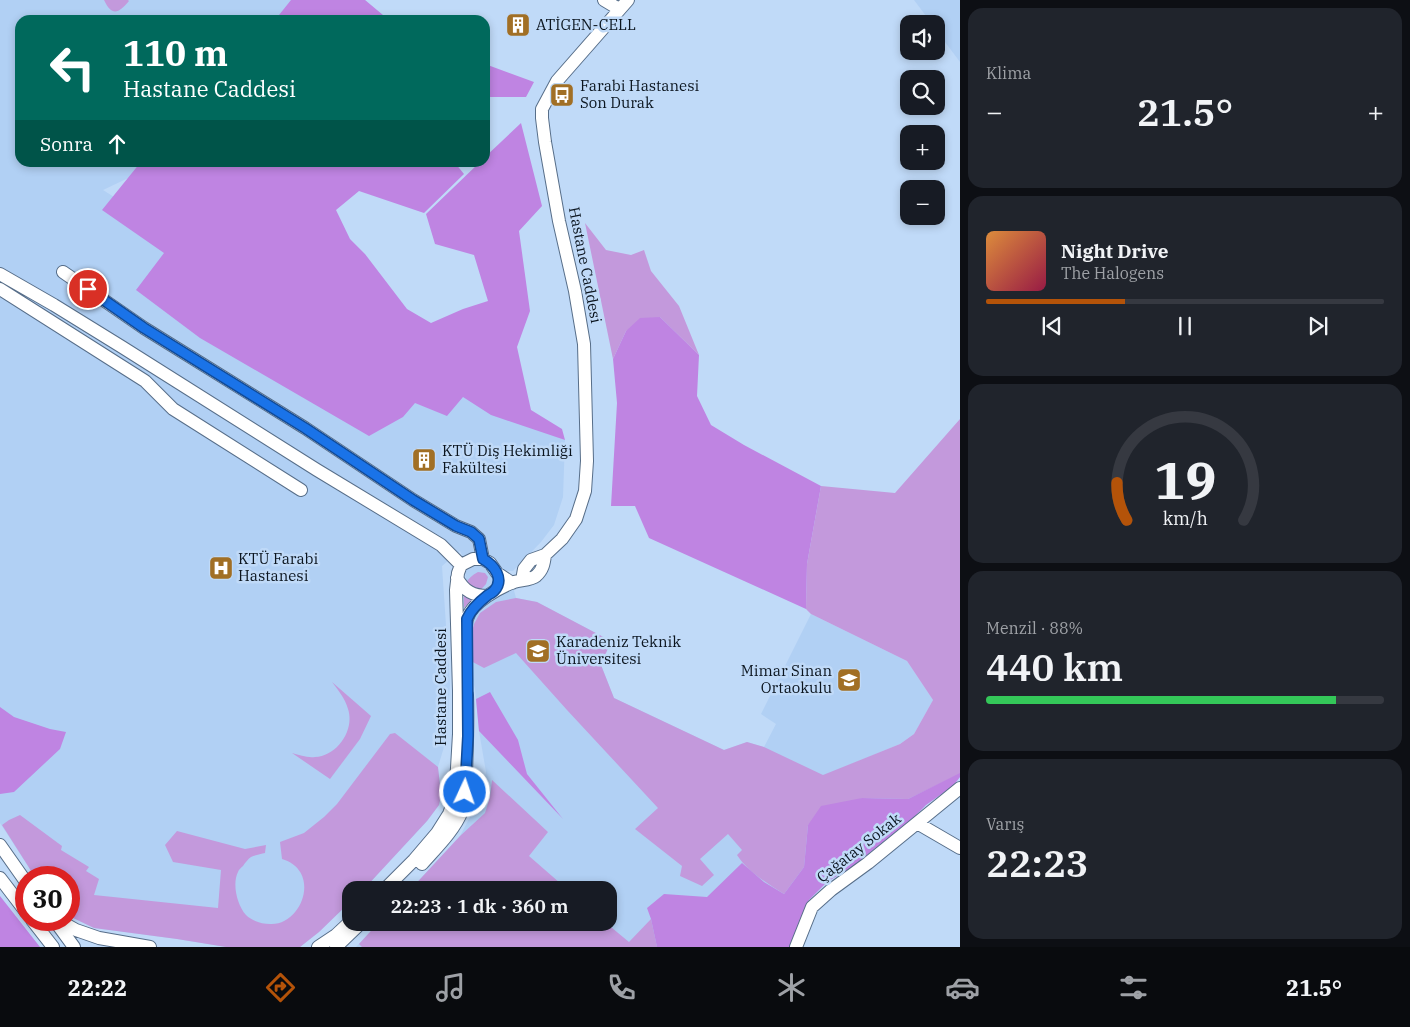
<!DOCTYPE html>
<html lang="tr">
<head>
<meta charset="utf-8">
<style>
  :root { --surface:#171b24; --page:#20242c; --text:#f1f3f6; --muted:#9ea1a6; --line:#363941; --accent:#b45309 }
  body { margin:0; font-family:"IBM Plex Serif",serif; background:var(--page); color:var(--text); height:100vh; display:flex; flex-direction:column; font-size:19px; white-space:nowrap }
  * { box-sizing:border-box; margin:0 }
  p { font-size:16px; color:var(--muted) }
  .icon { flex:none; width:28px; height:28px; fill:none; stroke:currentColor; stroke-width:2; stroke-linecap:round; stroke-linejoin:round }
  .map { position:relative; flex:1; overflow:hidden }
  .side { display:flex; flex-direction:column; gap:8px; padding:8px; background:#0d0f14; width:450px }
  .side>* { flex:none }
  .top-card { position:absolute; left:15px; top:15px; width:475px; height:152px; border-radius:15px; box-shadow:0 2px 8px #0003; background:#00695c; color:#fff; overflow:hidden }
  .buttons { position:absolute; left:900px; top:15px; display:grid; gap:10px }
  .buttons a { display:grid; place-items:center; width:45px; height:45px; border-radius:10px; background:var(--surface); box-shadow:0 2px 8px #0003; font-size:25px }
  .speed { position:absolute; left:15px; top:866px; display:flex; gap:10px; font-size:25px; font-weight:700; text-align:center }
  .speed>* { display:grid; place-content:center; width:65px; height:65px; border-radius:50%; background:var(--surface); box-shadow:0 2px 8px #0003; line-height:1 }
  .speed .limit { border:8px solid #d22; background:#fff; color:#111 }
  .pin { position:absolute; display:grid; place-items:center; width:42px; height:42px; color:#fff; margin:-21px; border:2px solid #fff; border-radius:50%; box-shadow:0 1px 5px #0007 }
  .me { position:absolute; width:55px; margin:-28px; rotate:3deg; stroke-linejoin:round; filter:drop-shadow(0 0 4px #0008) }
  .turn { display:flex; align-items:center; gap:18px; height:105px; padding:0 25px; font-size:22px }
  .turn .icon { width:65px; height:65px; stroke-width:2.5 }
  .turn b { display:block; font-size:35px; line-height:42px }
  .then { display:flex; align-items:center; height:48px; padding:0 25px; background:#0003; gap:10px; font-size:19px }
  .big { font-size:38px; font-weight:600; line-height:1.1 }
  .side .card { flex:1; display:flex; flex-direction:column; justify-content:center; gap:8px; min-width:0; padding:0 18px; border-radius:15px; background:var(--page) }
  .side .dial { align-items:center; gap:0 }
  .dial svg { height:130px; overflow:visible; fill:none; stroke:var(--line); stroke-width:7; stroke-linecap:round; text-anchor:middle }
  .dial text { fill:var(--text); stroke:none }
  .song { display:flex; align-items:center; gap:15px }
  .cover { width:60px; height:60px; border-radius:8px; background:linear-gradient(135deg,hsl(30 70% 55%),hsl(340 70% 35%)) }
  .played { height:5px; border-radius:2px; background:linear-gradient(90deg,var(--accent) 35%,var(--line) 35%) }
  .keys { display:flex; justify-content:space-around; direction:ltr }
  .heat { display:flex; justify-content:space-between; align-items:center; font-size:28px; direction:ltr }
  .charge { height:8px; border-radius:4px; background:linear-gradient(90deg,#34c759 88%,var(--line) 0) }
  .trip { position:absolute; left:342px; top:881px; width:275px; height:50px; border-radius:15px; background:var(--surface); box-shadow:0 2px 8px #0003; font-weight:600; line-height:50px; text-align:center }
  .tab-bar { display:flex; height:80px; justify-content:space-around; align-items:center; background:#090b0e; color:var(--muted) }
  .tab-bar .icon { width:35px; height:35px }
  .tab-bar .current { color:var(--accent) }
  .tab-bar b { font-size:22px; color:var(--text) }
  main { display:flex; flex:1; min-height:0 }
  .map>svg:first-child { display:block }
  .built { fill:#b1d0f4 }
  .green { fill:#c399dc }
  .forest { fill:#bf84e2 }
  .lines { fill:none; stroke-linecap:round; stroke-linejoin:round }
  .minor-casing { stroke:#576e89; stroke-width:14 }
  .minor { stroke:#fff; stroke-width:12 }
  .route-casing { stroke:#114b97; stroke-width:12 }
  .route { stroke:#1a73e8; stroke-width:9 }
  .labels { text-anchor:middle; stroke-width:5; stroke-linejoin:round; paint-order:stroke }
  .poi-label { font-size:15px; fill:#0b151f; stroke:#c0daf8; text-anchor:start }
  .street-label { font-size:15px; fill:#0b151f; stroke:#c0daf8 }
</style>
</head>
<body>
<main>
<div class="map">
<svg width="960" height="947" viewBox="0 0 960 947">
  <rect width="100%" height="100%" fill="#c0daf8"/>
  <!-- built -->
  <path class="built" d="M0,0H365L383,16L379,20H20V162L160,163L103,190L367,357L466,394L494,412L565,440L563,497L554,525L541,542L513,571H506L512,583L516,598L537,602L611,641L601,665L614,698L724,750L747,742L764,747L776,724L761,714L811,614L907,661L933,700L914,734L900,744L825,775L960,777L953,786L926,805L914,817L852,867L827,882L809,900L790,947H356L379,923L609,922V890H410L460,836L482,794L486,772L479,731L475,690L469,660L465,561L460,551L442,566L450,684L447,737L438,767L441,795L439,805L427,821L364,889L351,890V901L319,932L300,947H226L177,939L94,928L69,916V878L35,877L0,823Z
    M914,0H960V62L936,30V24H932Z"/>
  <!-- green -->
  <path class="green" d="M104,0H128L129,1C119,13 112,17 104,0Z
    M585,223L606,250L631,255L644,250L651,271L679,306L699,355L660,317L626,331L613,359Z
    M960,419V774L908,799L862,798L808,825L804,867L784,894C767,883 748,872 737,855L742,850L728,834L700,859L714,875L702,886L680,876L682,866L635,829L658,808L567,710L516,653L484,668L469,660V643L474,624L480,613L496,602L516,598L537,602L611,641L601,665L614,698L724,750L747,742L764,747L823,775L900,744L914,734L933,700L907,661L811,614L806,609L807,564L821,486L895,493Z
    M478,572L485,573L488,577L486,584L464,608C464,592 461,581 478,572Z
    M332,682L371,716L360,739L330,779L292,753C300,755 307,758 315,757C337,756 355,730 348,709C345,698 338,690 332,682Z
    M395,733L438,767L441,795L439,805L427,821L364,889L351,890V901L319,932L300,947H226L177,939L94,928L69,916V878L35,877L2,825L9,820L20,815L62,846L61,850L89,867L86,871L99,879L94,895L218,908L221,870L173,862L165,845L177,831L245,849L266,845L265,853C261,854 255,855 251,857C248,859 245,863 243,866C241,868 239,869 238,872C232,884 237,905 246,915C252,921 262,924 270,924C302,926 322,871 282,859L280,842L304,833L324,817L337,804L390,734Z
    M492,780L548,832L529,856L568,890H410L460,836L485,813L490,797Z
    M651,919L657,947H362L359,944L379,922L606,923L629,942Z"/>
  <!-- forest -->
  <path class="forest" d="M291,0H365L389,20H275Z
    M485,64L534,82L526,97H485Z
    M521,123L542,206L519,231L530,311L517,347L531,410L562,429L565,440L491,415L463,397L447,416L415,403L403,417L369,436L200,338L136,290L164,253L102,210L140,163H455L464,174L424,213L359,191L336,210L350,239L365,254L407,309L431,323L463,309L488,301L474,255L435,244L426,214L479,163L485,162V157Z
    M660,317L699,355L697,396L711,425L744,445L821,486L807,564L806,609L649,538L635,506H611L617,403L613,359L626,331L640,318Z
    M490,692L518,740L527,774L563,819L479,731L476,699Z
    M0,707L14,717L50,729L66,732L60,749L14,792L0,794Z
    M960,773V777L953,786L926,805L914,817L852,867L827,882L809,900L790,947H657L651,919L647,908L664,894L707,897L742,863L764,882L784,894L804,867L808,825L821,806L862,798L908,799Z
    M0,896L40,947H0Z"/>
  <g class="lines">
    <defs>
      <path id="minor" d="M604,0L619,9
        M63,272L144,328L305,428L413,500L456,526L471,532L479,539L483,559
        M0,274L54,305L122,347L317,470L441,545L461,565
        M0,289L145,381L173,409L301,490
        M457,578C464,591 473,596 487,596
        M522,580L524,569L531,560L545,555L562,539L576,519L585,491L587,461L584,344L575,291L559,221L545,142L542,118V109L557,81L628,0
        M466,643C466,635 465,627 467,619C471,603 500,587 514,582C521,580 531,580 536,576C543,570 544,563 545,555
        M917,823L960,848
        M0,845L26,882
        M422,864C436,848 454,831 462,811C466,799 465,785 466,773C467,746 468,721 467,695
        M0,878L26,912
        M384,890L414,860L437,833L449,814L454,800L457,768L459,734V691L456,590L458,573L461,565L473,559H483L490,563L497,573L512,583
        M32,920L53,947
        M58,920L76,930L99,938L150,947
        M55,921L74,947
        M318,947L336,935L351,921
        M336,947L362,922
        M796,947L812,907L831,890L868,863L960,788"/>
    </defs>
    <!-- minor casing -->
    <use href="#minor" class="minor-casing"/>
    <!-- minor -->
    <use href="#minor" class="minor"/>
  </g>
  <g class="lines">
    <defs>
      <path id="route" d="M88,289L144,328L305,428L413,500L456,526L471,532L479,539L483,559C494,565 505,579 494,591C492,593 490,594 488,595C479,602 471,609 467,619L468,736L465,792"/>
    </defs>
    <!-- route casing -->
    <use href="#route" class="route-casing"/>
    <!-- route -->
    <use href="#route" class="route"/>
  </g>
  <!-- icons -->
  <defs>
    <symbol id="building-square" viewBox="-11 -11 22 22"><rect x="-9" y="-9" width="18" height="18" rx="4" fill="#a16f25" stroke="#c0daf8"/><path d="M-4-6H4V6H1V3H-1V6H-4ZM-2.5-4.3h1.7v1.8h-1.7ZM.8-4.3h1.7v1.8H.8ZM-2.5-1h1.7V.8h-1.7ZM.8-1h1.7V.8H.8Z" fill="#fff"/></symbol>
    <symbol id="bus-square" viewBox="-11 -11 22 22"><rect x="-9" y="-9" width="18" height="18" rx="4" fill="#a16f25" stroke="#c0daf8"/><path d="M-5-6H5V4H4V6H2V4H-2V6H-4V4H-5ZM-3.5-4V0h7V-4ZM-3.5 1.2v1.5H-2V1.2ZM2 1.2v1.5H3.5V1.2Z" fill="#fff"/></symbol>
    <symbol id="hospital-square" viewBox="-11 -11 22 22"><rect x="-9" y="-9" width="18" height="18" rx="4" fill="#a16f25" stroke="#c0daf8"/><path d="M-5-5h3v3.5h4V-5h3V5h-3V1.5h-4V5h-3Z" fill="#fff"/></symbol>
    <symbol id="university-square" viewBox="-11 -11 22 22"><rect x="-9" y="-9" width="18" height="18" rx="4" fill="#a16f25" stroke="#c0daf8"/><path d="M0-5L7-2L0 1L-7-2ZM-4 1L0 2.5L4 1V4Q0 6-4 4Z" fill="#fff"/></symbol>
    <symbol id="school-square" viewBox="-11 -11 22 22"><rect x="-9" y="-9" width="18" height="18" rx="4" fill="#a16f25" stroke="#c0daf8"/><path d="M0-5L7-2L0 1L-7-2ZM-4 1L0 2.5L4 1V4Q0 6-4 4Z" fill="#fff"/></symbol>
  </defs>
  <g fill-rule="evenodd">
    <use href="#building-square" x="504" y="11" width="28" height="28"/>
    <use href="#bus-square" x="548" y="81" width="28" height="28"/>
    <use href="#building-square" x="410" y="446" width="28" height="28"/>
    <use href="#hospital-square" x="207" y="554" width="28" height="28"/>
    <use href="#university-square" x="524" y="637" width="28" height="28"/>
    <use href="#school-square" x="835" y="666" width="28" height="28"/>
  </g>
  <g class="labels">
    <!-- poi labels -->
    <g class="poi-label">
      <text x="536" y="30">ATİGEN-CELL</text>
      <text x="580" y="91">Farabi Hastanesi<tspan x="580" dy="17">Son Durak</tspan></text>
      <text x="442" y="456">KTÜ Diş Hekimliği<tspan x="442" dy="17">Fakültesi</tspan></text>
      <text x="238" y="564">KTÜ Farabi<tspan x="238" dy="17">Hastanesi</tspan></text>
      <text x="556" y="647">Karadeniz Teknik<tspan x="556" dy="17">Üniversitesi</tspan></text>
      <text x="832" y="676" text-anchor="end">Mimar Sinan<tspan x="832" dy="17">Ortaokulu</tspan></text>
    </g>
    <!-- street labels -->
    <g class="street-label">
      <text transform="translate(585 265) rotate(79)" y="5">Hastane Caddesi</text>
      <text transform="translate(441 687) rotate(-90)" y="5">Hastane Caddesi</text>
      <text transform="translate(859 848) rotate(-38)" y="5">Çağatay Sokak</text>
    </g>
  </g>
</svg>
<div class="buttons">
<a><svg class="icon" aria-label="sound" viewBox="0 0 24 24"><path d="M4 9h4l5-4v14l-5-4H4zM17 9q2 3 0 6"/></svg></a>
<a><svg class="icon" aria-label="search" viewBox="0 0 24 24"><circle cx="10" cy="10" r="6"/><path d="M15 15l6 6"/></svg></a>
<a>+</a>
<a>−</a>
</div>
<div class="speed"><div class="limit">30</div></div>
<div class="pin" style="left:88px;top:289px;background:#d93025"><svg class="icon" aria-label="arrive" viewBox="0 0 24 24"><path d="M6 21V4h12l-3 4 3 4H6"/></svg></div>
<svg class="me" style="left:465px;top:792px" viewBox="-20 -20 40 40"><circle r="17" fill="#1a73e8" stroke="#fff" stroke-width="3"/><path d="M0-11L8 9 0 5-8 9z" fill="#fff"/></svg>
<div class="trip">22:23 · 1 dk · 360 m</div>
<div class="top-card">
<div class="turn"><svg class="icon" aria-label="left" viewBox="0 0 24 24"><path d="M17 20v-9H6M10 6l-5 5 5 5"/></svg><div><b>110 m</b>Hastane Caddesi</div></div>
<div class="then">Sonra<svg class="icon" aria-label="ahead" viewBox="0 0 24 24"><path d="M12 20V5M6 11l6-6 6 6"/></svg></div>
</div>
</div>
<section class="side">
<div class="card"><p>Klima</p>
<div class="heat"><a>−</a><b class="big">21.5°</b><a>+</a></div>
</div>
<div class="card">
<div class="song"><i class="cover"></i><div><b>Night Drive</b><p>The Halogens</p></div></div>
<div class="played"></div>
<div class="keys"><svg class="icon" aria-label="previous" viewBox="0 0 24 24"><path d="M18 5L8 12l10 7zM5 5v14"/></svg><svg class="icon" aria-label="pause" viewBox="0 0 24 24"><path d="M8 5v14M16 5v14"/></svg><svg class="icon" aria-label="next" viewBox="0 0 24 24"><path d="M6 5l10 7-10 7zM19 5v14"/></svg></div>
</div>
<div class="card dial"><svg viewBox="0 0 100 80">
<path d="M14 69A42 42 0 1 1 86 69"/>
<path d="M14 69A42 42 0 0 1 8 46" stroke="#b45309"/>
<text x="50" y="56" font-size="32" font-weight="700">19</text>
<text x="50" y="72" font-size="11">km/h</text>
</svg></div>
<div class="card"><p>Menzil · 88%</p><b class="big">440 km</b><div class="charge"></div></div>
<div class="card"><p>Varış</p><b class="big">22:23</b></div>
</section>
</main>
<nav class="tab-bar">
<b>22:22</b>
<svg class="icon current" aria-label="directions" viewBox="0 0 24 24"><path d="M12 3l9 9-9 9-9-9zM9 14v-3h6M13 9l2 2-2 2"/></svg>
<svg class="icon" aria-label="music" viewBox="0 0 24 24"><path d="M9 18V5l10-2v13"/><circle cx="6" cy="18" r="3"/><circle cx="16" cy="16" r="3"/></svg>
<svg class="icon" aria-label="phone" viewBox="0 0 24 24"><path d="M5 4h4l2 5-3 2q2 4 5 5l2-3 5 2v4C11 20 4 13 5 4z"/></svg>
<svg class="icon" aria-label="climate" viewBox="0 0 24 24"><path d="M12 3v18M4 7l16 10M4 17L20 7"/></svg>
<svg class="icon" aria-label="car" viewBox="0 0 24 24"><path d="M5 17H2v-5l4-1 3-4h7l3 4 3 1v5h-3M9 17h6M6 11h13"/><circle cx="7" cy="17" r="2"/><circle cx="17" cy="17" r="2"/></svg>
<svg class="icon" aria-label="filters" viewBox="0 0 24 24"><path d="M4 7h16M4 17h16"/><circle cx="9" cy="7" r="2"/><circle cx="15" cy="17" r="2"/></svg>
<b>21.5°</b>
</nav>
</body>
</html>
